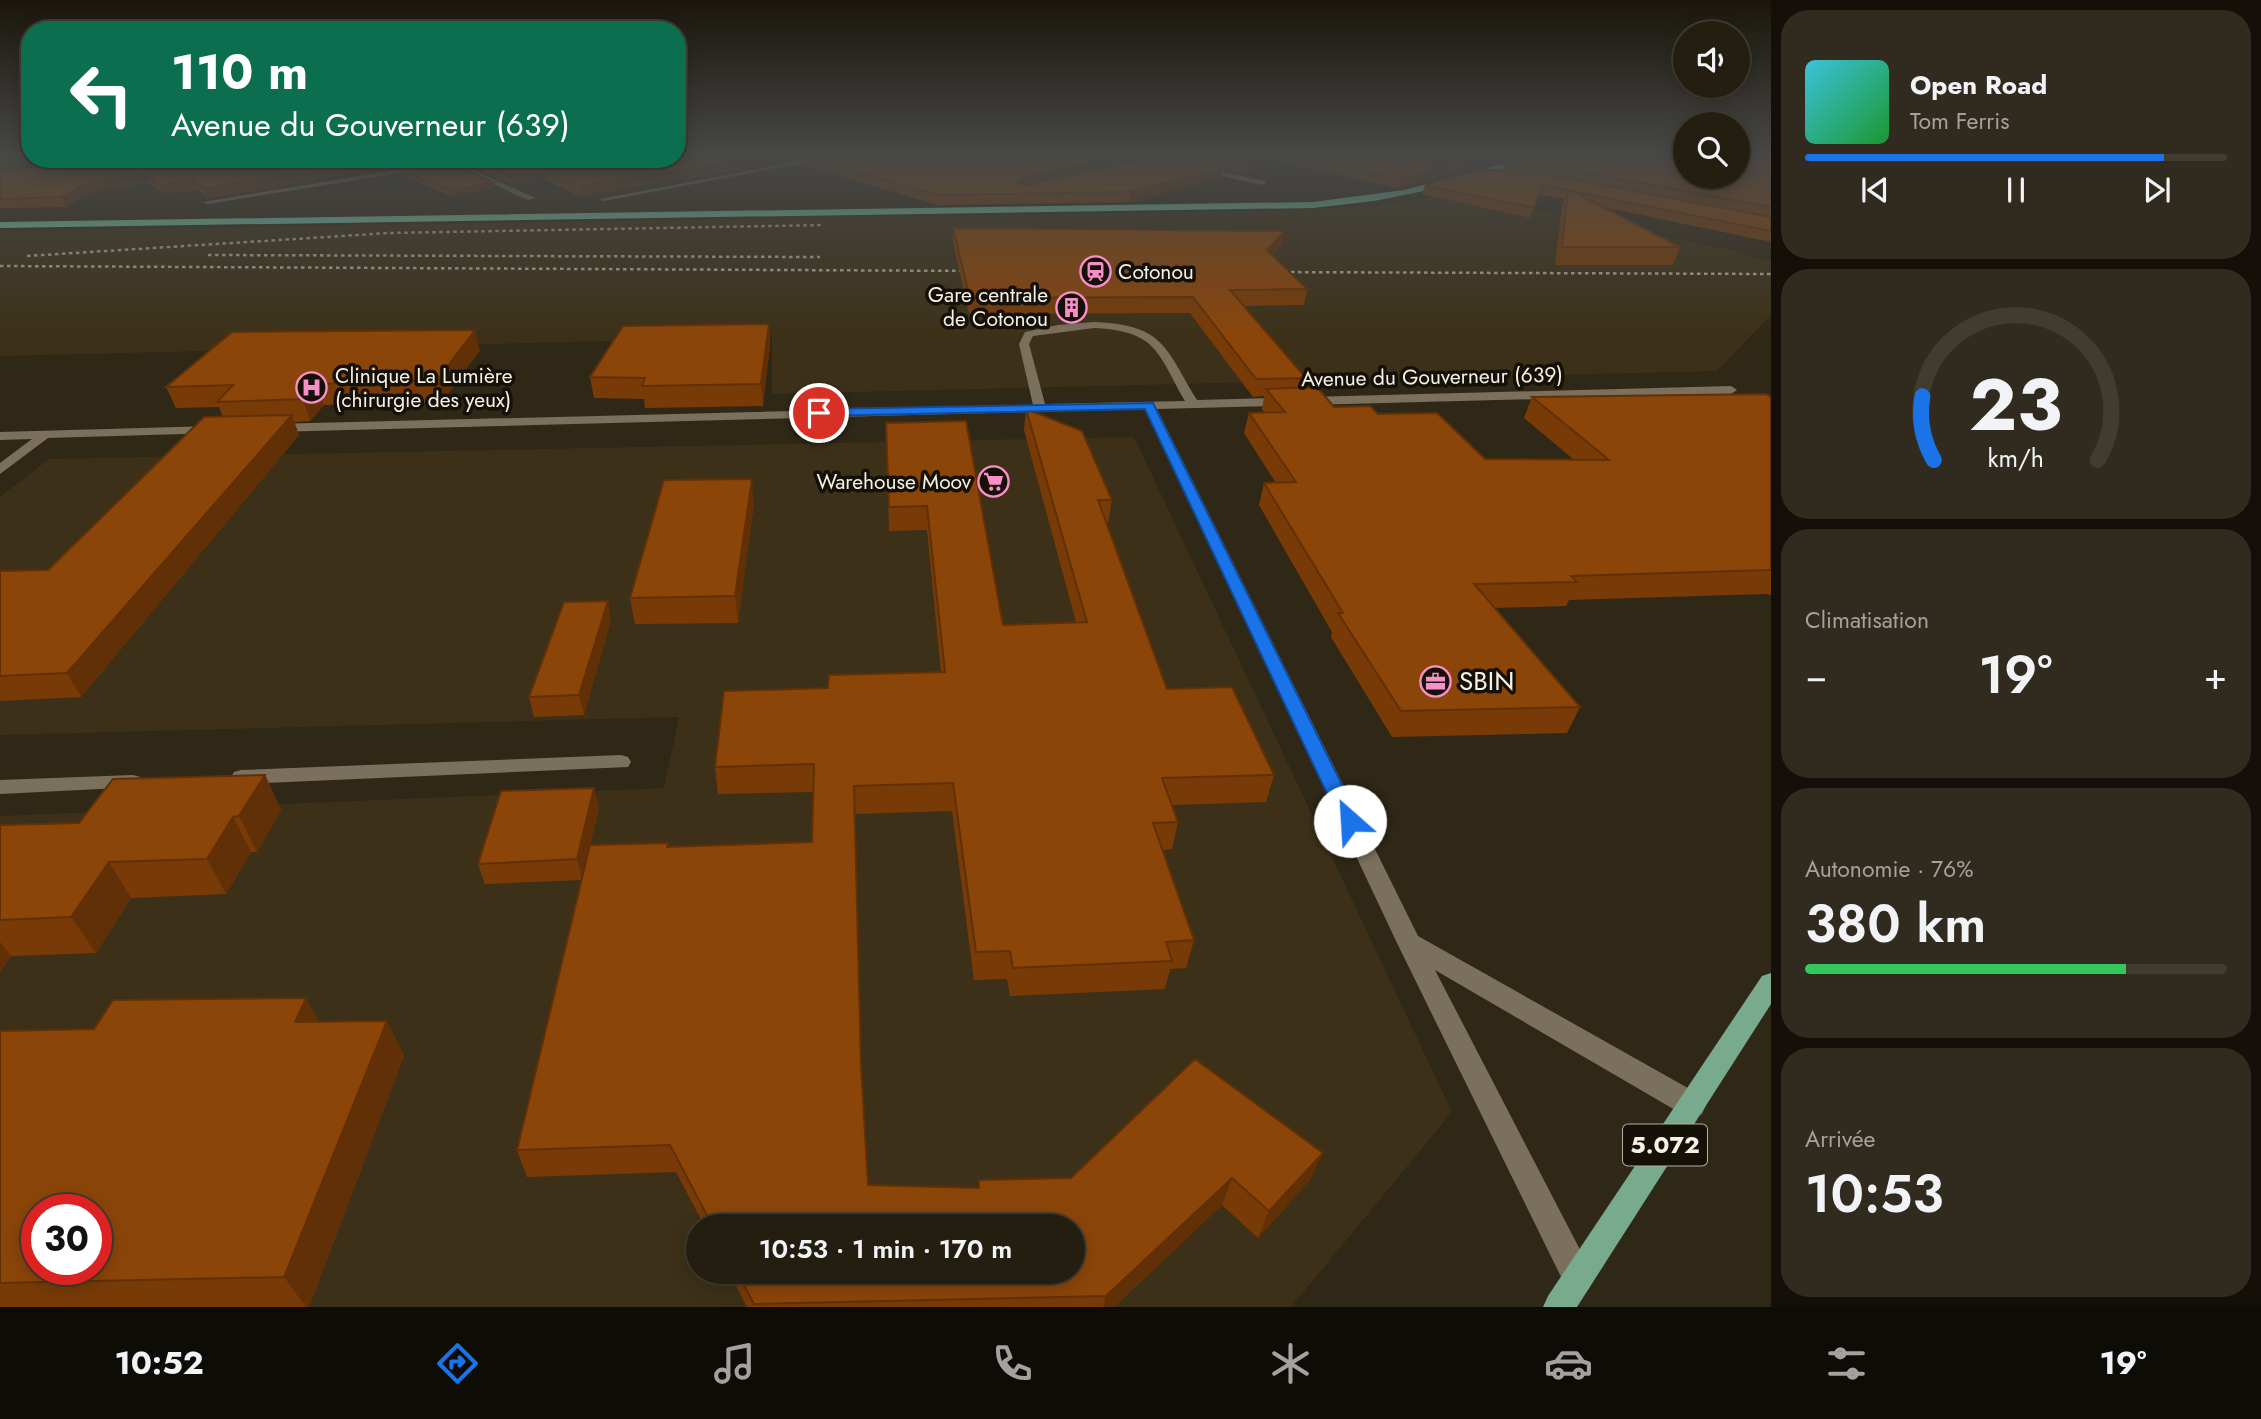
<!DOCTYPE html>
<html lang="fr">
<head>
<meta charset="utf-8">
<style>
  :root { --surface:#241e10; --page:#302b1e; --text:#f1f3f6; --muted:#a3a29f; --line:#413c30; --accent:#1a73e8 }
  body { margin:0; font-family:Jost,sans-serif; background:var(--page); color:var(--text); height:100vh; display:flex; flex-direction:column; font-size:26px; white-space:nowrap }
  * { box-sizing:border-box; margin:0 }
  p { font-size:23px; color:var(--muted) }
  .icon { flex:none; width:38px; height:38px; fill:none; stroke:currentColor; stroke-width:2; stroke-linecap:round; stroke-linejoin:round }
  .map { position:relative; flex:1; overflow:hidden }
  .drawer { display:flex; flex-direction:column; gap:10px; padding:10px; background:#141009; width:490px }
  .drawer>* { flex:none }
  .top-card { position:absolute; left:21px; top:21px; width:665px; height:147px; border-radius:28px; box-shadow:0 4px 18px #0003,0 0 0 2px var(--line); background:#0b6e4f; color:#fff; overflow:hidden }
  .buttons { position:absolute; left:1673px; top:21px; display:grid; gap:14px }
  .buttons a { display:grid; place-items:center; width:77px; height:77px; border-radius:50%; background:var(--surface); box-shadow:0 4px 18px #0003,0 0 0 2px var(--line); font-size:35px }
  .speed { position:absolute; left:21px; top:1194px; display:flex; gap:14px; font-size:35px; font-weight:700; text-align:center }
  .speed>* { display:grid; place-content:center; width:91px; height:91px; border-radius:50%; background:var(--surface); box-shadow:0 4px 18px #0003,0 0 0 2px var(--line); line-height:1 }
  .speed .limit { border:10px solid #d22; background:#fff; color:#111 }
  .pin { position:absolute; display:grid; place-items:center; width:60px; height:60px; color:#fff; margin:-30px; border:4px solid #fff; border-radius:50%; box-shadow:0 2px 7px #0007 }
  .me { position:absolute; width:77px; margin:-38px; rotate:334deg; stroke-linejoin:round; filter:drop-shadow(0 0 5px #0008) }
  .turn { display:flex; align-items:center; gap:24px; height:147px; padding:0 35px; font-size:32px }
  .turn .icon { width:91px; height:91px; stroke-width:2.5 }
  .turn b { display:block; font-size:49px; line-height:60px }
  .big { font-size:52px; font-weight:600; line-height:1.1 }
  .drawer .card { flex:1; display:flex; flex-direction:column; justify-content:center; gap:10px; min-width:0; padding:0 24px; border-radius:28px; background:var(--page) }
  .drawer .dial { align-items:center; gap:0 }
  .dial svg { height:182px; overflow:visible; fill:none; stroke:var(--line); stroke-width:7; stroke-linecap:round; text-anchor:middle }
  .dial text { fill:var(--text); stroke:none }
  .song { display:flex; align-items:center; gap:21px }
  .cover { width:84px; height:84px; border-radius:10px; background:linear-gradient(135deg,hsl(190 70% 55%),hsl(130 70% 35%)) }
  .played { height:7px; border-radius:4px; background:linear-gradient(90deg,var(--accent) 85%,var(--line) 85%) }
  .keys { display:flex; justify-content:space-around; direction:ltr }
  .heat { display:flex; justify-content:space-between; align-items:center; font-size:38px; direction:ltr }
  .charge { height:10px; border-radius:5px; background:linear-gradient(90deg,#34c759 76%,var(--line) 0) }
  .trip { position:absolute; left:686px; top:1214px; width:399px; height:70px; border-radius:35px; background:var(--surface); box-shadow:0 4px 18px #0003,0 0 0 2px var(--line); font-weight:600; line-height:70px; text-align:center }
  .tabs { display:flex; height:112px; justify-content:space-around; align-items:center; background:#0e0c06; color:var(--muted) }
  .tabs .icon { width:49px; height:49px }
  .tabs .selected { color:var(--accent) }
  .tabs b { font-size:32px; color:var(--text) }
  main { display:flex; flex:1; min-height:0 }
  .map>svg:first-child { display:block }
  .built { fill:#3c3118; fill-rule:evenodd }
  .lines { fill:none; stroke-linecap:round; stroke-linejoin:round }
  .minor { fill:#7a705c; fill-rule:evenodd }
  .major { fill:#78aa8d; fill-rule:evenodd }
  .highway { fill:#76d1ad; fill-rule:evenodd }
  .rail { stroke:#b1ab9d; stroke-width:2.5; stroke-dasharray:3.5 3.5; stroke-linecap:butt }
  .wall { fill:#783b08; fill-rule:evenodd }
  .shaded-wall { fill:#613006 }
  .building { fill:#8b4509; stroke:#613006; stroke-width:2; fill-rule:evenodd }
  .route { fill:#1a73e8; stroke:#114b97; stroke-width:2 }
  .labels { text-anchor:middle; stroke-width:7; stroke-linejoin:round; paint-order:stroke }
  .far-poi-label { font-size:21px; fill:#f6f1e6; stroke:#151109; text-anchor:start }
  .far-street-label { font-size:21px; fill:#f6f1e6; stroke:#151109 }
  .shield { fill:#151109; stroke:#b2aea4; stroke-width:2 }
  .shield-label { font-size:24px; font-weight:bold; fill:#f6f1e6 }
  .poi-label { font-size:26px; fill:#f6f1e6; stroke:#151109; text-anchor:start }
</style>
</head>
<body>
<main>
<div class="map">
<svg width="1771" height="1307" viewBox="0 0 1771 1307">
  <rect width="100%" height="100%" fill="#302816"/>
  <!-- built -->
  <path class="built" d="M1460,194L1740,252L1757,259L1771,260V315L1717,371L772,394V337L0,356V231L1312,210L1382,205Z
    M1134,437L1452,1112L1291,1307H0V816L664,788L679,717L0,735V497L49,459ZM37,1209H96V1269H37ZM698,1227H1073V1272H698Z"/>
  <g class="lines">
    <!-- minor -->
    <path class="minor" d="M841,153H855L604,201L600,199Z
      M1108,153L1149,160L1189,153L1149,164Z
      M1397,153L1477,161L1474,163Z
      M462,159H480L460,164L535,198L528,200L451,165L207,204L203,202Z
      M1201,167L1265,181L1266,183L1262,185L1198,171Z
      M1094,322C1164,325 1165,347 1197,400L1731,386L1737,390L1731,394L1157,409L1418,936L1702,1096L1706,1105L1702,1114L1692,1118L1682,1114L1435,970L1589,1267L1593,1278L1589,1289L1578,1293L1567,1289L1397,943L1145,409L273,432L267,428L273,424L1033,405L1019,344L1025,332L1058,325ZM1094,328C1157,331 1157,352 1185,401L1045,404L1029,344L1033,336Z
      M213,426L219,430L217,433L48,438L0,474V463L32,439L0,440V432Z
      M621,755L628,757L631,762L628,767L241,784L234,782L231,777L234,772L241,770Z
      M133,775L140,777L143,782L140,787L0,794V780Z"/>
    <!-- major -->
    <path class="major" d="M1771,973V1004L1577,1307H1543L1548,1296L1762,976Z"/>
    <!-- highway -->
    <path class="highway" d="M1543,153H1555L1434,189L1374,201L1313,208L0,228V222L1313,202L1404,190Z"/>
    <!-- rail -->
    <path class="rail" d="M208,255L820,257
      M27,256L389,233L824,225
      M0,266L980,271
      M1270,272L1771,274"/>
  </g>
  <!-- wall -->
  <path class="wall" d="M0,153L444,159L207,198L198,189L163,194L149,183L94,191L65,207L0,208Z
    M677,153H1174L1162,155L1179,159L1180,153H1533L1397,188L1281,162L1238,173L1223,170L1221,178L1129,202L937,205L804,165L803,159L580,196L545,180L511,184L468,165L467,159H677ZM1131,154L1148,157L1161,155L1130,162ZM1453,156L1467,157L1451,163Z
    M1771,153V242L1603,207L1680,247L1673,265H1555L1562,205L1564,199L1539,194L1530,218L1422,194L1425,185L1503,171L1506,162Z
    M401,170L493,182L494,187L451,196L402,175Z
    M953,228L1282,245L1272,255L1307,289L1304,305L1244,306L1306,378L1304,388L1334,407L1378,414L1485,459H1573L1524,418L1532,397H1771V595L1765,594L1569,600L1566,606L1494,608L1580,707L1567,733L1392,737L1331,637L1332,632L1259,505L1264,483H1276L1244,433L1249,413L1264,412L1262,409L1264,396L1253,397L1190,313L969,314L953,242Z
    M769,324L770,344L763,406L645,408L644,399L594,398L590,377Z
    M480,350L442,402L324,405L310,421L294,422L299,435L81,697L0,701V571L48,570L223,417L219,407L176,408L166,387Z
    M1026,409L1112,500L1108,523H1106L1167,689L1274,775L1266,802L1172,805L1178,822L1172,849L1162,850L1194,940L1186,968L1170,969L1165,989L1010,996L1007,979L974,980L952,811L854,814L861,1065L868,1185L978,1188L1071,1178L1195,1059L1310,1180L1258,1238L1222,1205L1114,1307H747L729,1272H1073V1227H705L676,1172L527,1177L517,1150L668,843L669,847L812,842L814,792L718,794L715,767L828,688L941,672L927,530L889,531L886,423L1003,625L1076,622L1024,430Z
    M754,503L738,623L635,624L630,598Z
    M611,620L584,715L534,717L529,697Z
    M265,775L281,810L257,852H251L226,894L131,898L96,953L11,956L0,971V825L79,823Z
    M599,808L582,880L485,884L478,864Z
    M387,1021L404,1056L309,1307H0V1031L94,1029L319,1022Z"/>
  <!-- shaded-wall -->
  <path class="shaded-wall" d="M786,153H840L803,157V159L580,196L579,186Z
    M1131,153L1130,162L1019,188L1018,182L1020,179Z
    M1149,153H1174L1148,157Z
    M1283,153L1281,162L1238,173L1240,164Z
    M1469,153H1482L1467,157Z
    M1502,153H1533L1397,188L1399,179Z
    M1453,154L1451,163L1421,173L1423,164Z
    M37,159H104L0,174V164Z
    M387,159H444L207,198L203,188Z
    M1223,169L1221,178L1129,202L1130,192Z
    M543,171L545,180L511,184L509,175Z
    M145,174L149,183L94,191L65,207L61,197L91,182Z
    M194,180L198,189L163,194L159,185Z
    M493,182L494,187L451,196L450,190Z
    M1285,231L1282,245L1264,264L1267,250Z
    M769,324L770,344L763,406L761,384Z
    M475,330L480,350L442,402L437,380Z
    M316,384L324,405L310,421L303,399Z
    M292,415L299,435L81,697L67,673Z
    M752,479L754,503L738,623L735,596Z
    M608,601L611,620L584,715L579,695Z
    M265,775L281,810L257,852L239,816Z
    M594,788L599,808L582,880L577,859Z
    M233,817L251,852L226,894L207,859Z
    M109,862L131,898L96,953L71,917Z
    M0,942L11,956L0,971Z
    M306,998L325,1033L295,1022Z
    M387,1021L404,1056L309,1307H306L284,1277Z
    M1323,1153L1310,1180L1258,1238L1269,1211Z
    M1232,1178L1222,1205L1114,1307H1103L1106,1296Z"/>
  <!-- building -->
  <path class="building" d="M0,153H30V159H37L0,164Z
    M677,153H786L579,186L543,171L509,175L474,159H677Z
    M823,153H1131L1020,179L1018,182L1025,186L1162,155L1223,169L1130,192L938,195L803,157Z
    M1192,153L1453,154L1423,164L1432,169L1481,153H1502L1399,179L1283,153L1240,164Z
    M1538,153H1685V177H1738V153H1771V207L1549,166L1506,162Z
    M86,159H387L203,188L194,180L159,185L145,174L91,182L61,197L0,199V173Z
    M449,162L493,182L450,190L401,170Z
    M1483,169L1548,175L1771,217V231L1542,185L1534,208L1425,185Z
    M1568,189L1680,247H1562Z
    M953,228L1285,231L1267,250L1307,289L1230,290L1306,378L1256,379L1193,297L970,298Z
    M769,324L761,384L642,386L645,378L590,377L623,326Z
    M475,330L437,380L316,384L303,399L217,402L233,385L166,387L232,332Z
    M1317,387L1334,407L1370,406L1378,414L1437,413L1485,459L1609,460L1532,397L1766,394L1771,397V570L1571,576L1577,582L1474,584L1580,707L1401,711L1338,613H1343L1264,483L1296,482L1249,413L1285,412L1266,389Z
    M1026,409L1082,431L1112,500H1098L1167,689L1232,687L1274,775L1162,778L1178,822L1153,823L1194,940L1166,942L1172,961L1013,968L1010,951L976,952L953,783L854,786L861,1065L868,1185L979,1188V1180L1071,1178L1195,1059L1323,1153L1269,1211L1232,1178L1106,1296L754,1304L737,1272H1073V1227H713L670,1145L517,1150L590,845L668,843L667,847L812,842L814,764L715,767L724,691L828,688L829,675L945,672L927,506L889,507L886,423L966,421L1003,625L1087,622Z
    M292,415L67,673L0,676V571L48,570L204,417Z
    M752,479L735,596L630,598L664,480Z
    M608,601L579,695L529,697L564,602Z
    M265,775L239,816L233,817L207,859L109,862L71,917L0,920V825L79,823L113,779Z
    M594,788L577,859L478,864L501,791Z
    M306,998L295,1022L387,1021L284,1277L0,1283V1031L94,1029L113,1000ZM37,1209H96V1269H37Z"/>
  <!-- sky -->
  <linearGradient id="sky" x2="0" y2="1"><stop stop-color="#1a160c"/><stop offset="0.46" stop-color="#484847"/><stop offset="1" stop-color="#484847" stop-opacity="0"/></linearGradient>
  <rect width="1771" height="336" fill="url(#sky)"/>
  <!-- route -->
  <path class="route" d="M1153,403L1360,821L1357,826H1343L1340,821L1145,409L819,416L813,413L819,409Z"/>
  <!-- icons -->
  <defs>
    <symbol id="station-ring" viewBox="-11 -11 22 22"><circle r="9.5" fill="#151109" stroke="#f98fc8" stroke-width="1.5"/><path d="M-3-6H3Q5-6 5-4V2Q5 4 3 4L4.5 6H3L1.5 4h-3L-3 6H-4.5L-3 4Q-5 4-5 2V-4Q-5-6-3-6ZM-3.5-4v3h7v-3ZM-3.5 1v1.5H-2V1ZM2 1v1.5H3.5V1Z" fill="#f98fc8"/></symbol>
    <symbol id="building-ring" viewBox="-11 -11 22 22"><circle r="9.5" fill="#151109" stroke="#f98fc8" stroke-width="1.5"/><path d="M-4-6H4V6H1V3H-1V6H-4ZM-2.5-4.3h1.7v1.8h-1.7ZM.8-4.3h1.7v1.8H.8ZM-2.5-1h1.7V.8h-1.7ZM.8-1h1.7V.8H.8Z" fill="#f98fc8"/></symbol>
    <symbol id="hospital-ring" viewBox="-11 -11 22 22"><circle r="9.5" fill="#151109" stroke="#f98fc8" stroke-width="1.5"/><path d="M-5-5h3v3.5h4V-5h3V5h-3V1.5h-4V5h-3Z" fill="#f98fc8"/></symbol>
    <symbol id="supermarket-ring" viewBox="-11 -11 22 22"><circle r="9.5" fill="#151109" stroke="#f98fc8" stroke-width="1.5"/><path d="M-6-5.5h2.5l.6 2H6L4.5 2H-2.5L-4.4-4H-6ZM-1.5 3.2a1.3 1.3 0 1 0 .1 0ZM3 3.2a1.3 1.3 0 1 0 .1 0Z" fill="#f98fc8"/></symbol>
    <symbol id="office-ring" viewBox="-11 -11 22 22"><circle r="9.5" fill="#151109" stroke="#f98fc8" stroke-width="1.5"/><path d="M-6-3h4V-5.5h4V-3h4V5H-6ZM-1-4.5V-3h2v-1.5ZM-6 0V1H6V0Z" fill="#f98fc8"/></symbol>
  </defs>
  <g fill-rule="evenodd">
    <use href="#station-ring" x="1078" y="254" width="35" height="35"/>
    <use href="#building-ring" x="1054" y="290" width="35" height="35"/>
    <use href="#hospital-ring" x="294" y="370" width="35" height="35"/>
    <use href="#supermarket-ring" x="976" y="464" width="35" height="35"/>
    <use href="#office-ring" x="1418" y="664" width="35" height="35"/>
  </g>
  <g class="labels">
    <!-- far-poi labels -->
    <g class="far-poi-label">
      <text x="1118" y="279">Cotonou</text>
      <text x="1048" y="302" text-anchor="end">Gare centrale<tspan x="1048" dy="24">de Cotonou</tspan></text>
      <text x="335" y="383">Clinique La Lumière<tspan x="335" dy="24">(chirurgie des yeux)</tspan></text>
      <text x="971" y="489" text-anchor="end">Warehouse Moov</text>
    </g>
    <!-- far-street labels -->
    <g class="far-street-label">
      <text transform="translate(1432 377) rotate(-1)" y="7">Avenue du Gouverneur (639)</text>
    </g>
    <!-- shield labels -->
    <rect class="shield" x="1623" y="1124.5" width="84" height="41" rx="5"/>
    <g class="shield-label">
      <text x="1665" y="1153">5.072</text>
    </g>
    <!-- poi labels -->
    <g class="poi-label">
      <text x="1459" y="690">SBIN</text>
    </g>
  </g>
</svg>
<div class="buttons">
<a><svg class="icon" aria-label="sound" viewBox="0 0 24 24"><path d="M4 9h4l5-4v14l-5-4H4zM17 9q2 3 0 6"/></svg></a>
<a><svg class="icon" aria-label="search" viewBox="0 0 24 24"><circle cx="10" cy="10" r="6"/><path d="M15 15l6 6"/></svg></a>
</div>
<div class="speed"><div class="limit">30</div></div>
<div class="pin" style="left:819px;top:413px;background:#d93025"><svg class="icon" aria-label="arrive" viewBox="0 0 24 24"><path d="M6 21V4h12l-3 4 3 4H6"/></svg></div>
<svg class="me" style="left:1350px;top:821px" viewBox="-20 -20 40 40"><circle r="19" fill="#fff"/><path d="M0-13L10 11 0 6-10 11z" fill="#1a73e8"/></svg>
<div class="trip">10:53 · 1 min · 170 m</div>
<div class="top-card">
<div class="turn"><svg class="icon" aria-label="left" viewBox="0 0 24 24"><path d="M17 20v-9H6M10 6l-5 5 5 5"/></svg><div><b>110 m</b>Avenue du Gouverneur (639)</div></div>
</div>
</div>
<section class="drawer">
<div class="card">
<div class="song"><i class="cover"></i><div><b>Open Road</b><p>Tom Ferris</p></div></div>
<div class="played"></div>
<div class="keys"><svg class="icon" aria-label="previous" viewBox="0 0 24 24"><path d="M18 5L8 12l10 7zM5 5v14"/></svg><svg class="icon" aria-label="pause" viewBox="0 0 24 24"><path d="M8 5v14M16 5v14"/></svg><svg class="icon" aria-label="next" viewBox="0 0 24 24"><path d="M6 5l10 7-10 7zM19 5v14"/></svg></div>
</div>
<div class="card dial"><svg viewBox="0 0 100 80">
<path d="M14 69A42 42 0 1 1 86 69"/>
<path d="M14 69A42 42 0 0 1 9 41" stroke="#1a73e8"/>
<text x="50" y="56" font-size="32" font-weight="700">23</text>
<text x="50" y="72" font-size="11">km/h</text>
</svg></div>
<div class="card"><p>Climatisation</p>
<div class="heat"><a>−</a><b class="big">19°</b><a>+</a></div>
</div>
<div class="card"><p>Autonomie · 76%</p><b class="big">380 km</b><div class="charge"></div></div>
<div class="card"><p>Arrivée</p><b class="big">10:53</b></div>
</section>
</main>
<nav class="tabs">
<b>10:52</b>
<svg class="icon selected" aria-label="directions" viewBox="0 0 24 24"><path d="M12 3l9 9-9 9-9-9zM9 14v-3h6M13 9l2 2-2 2"/></svg>
<svg class="icon" aria-label="music" viewBox="0 0 24 24"><path d="M9 18V5l10-2v13"/><circle cx="6" cy="18" r="3"/><circle cx="16" cy="16" r="3"/></svg>
<svg class="icon" aria-label="phone" viewBox="0 0 24 24"><path d="M5 4h4l2 5-3 2q2 4 5 5l2-3 5 2v4C11 20 4 13 5 4z"/></svg>
<svg class="icon" aria-label="climate" viewBox="0 0 24 24"><path d="M12 3v18M4 7l16 10M4 17L20 7"/></svg>
<svg class="icon" aria-label="car" viewBox="0 0 24 24"><path d="M5 17H2v-5l4-1 3-4h7l3 4 3 1v5h-3M9 17h6M6 11h13"/><circle cx="7" cy="17" r="2"/><circle cx="17" cy="17" r="2"/></svg>
<svg class="icon" aria-label="filters" viewBox="0 0 24 24"><path d="M4 7h16M4 17h16"/><circle cx="9" cy="7" r="2"/><circle cx="15" cy="17" r="2"/></svg>
<b>19°</b>
</nav>
</body>
</html>
